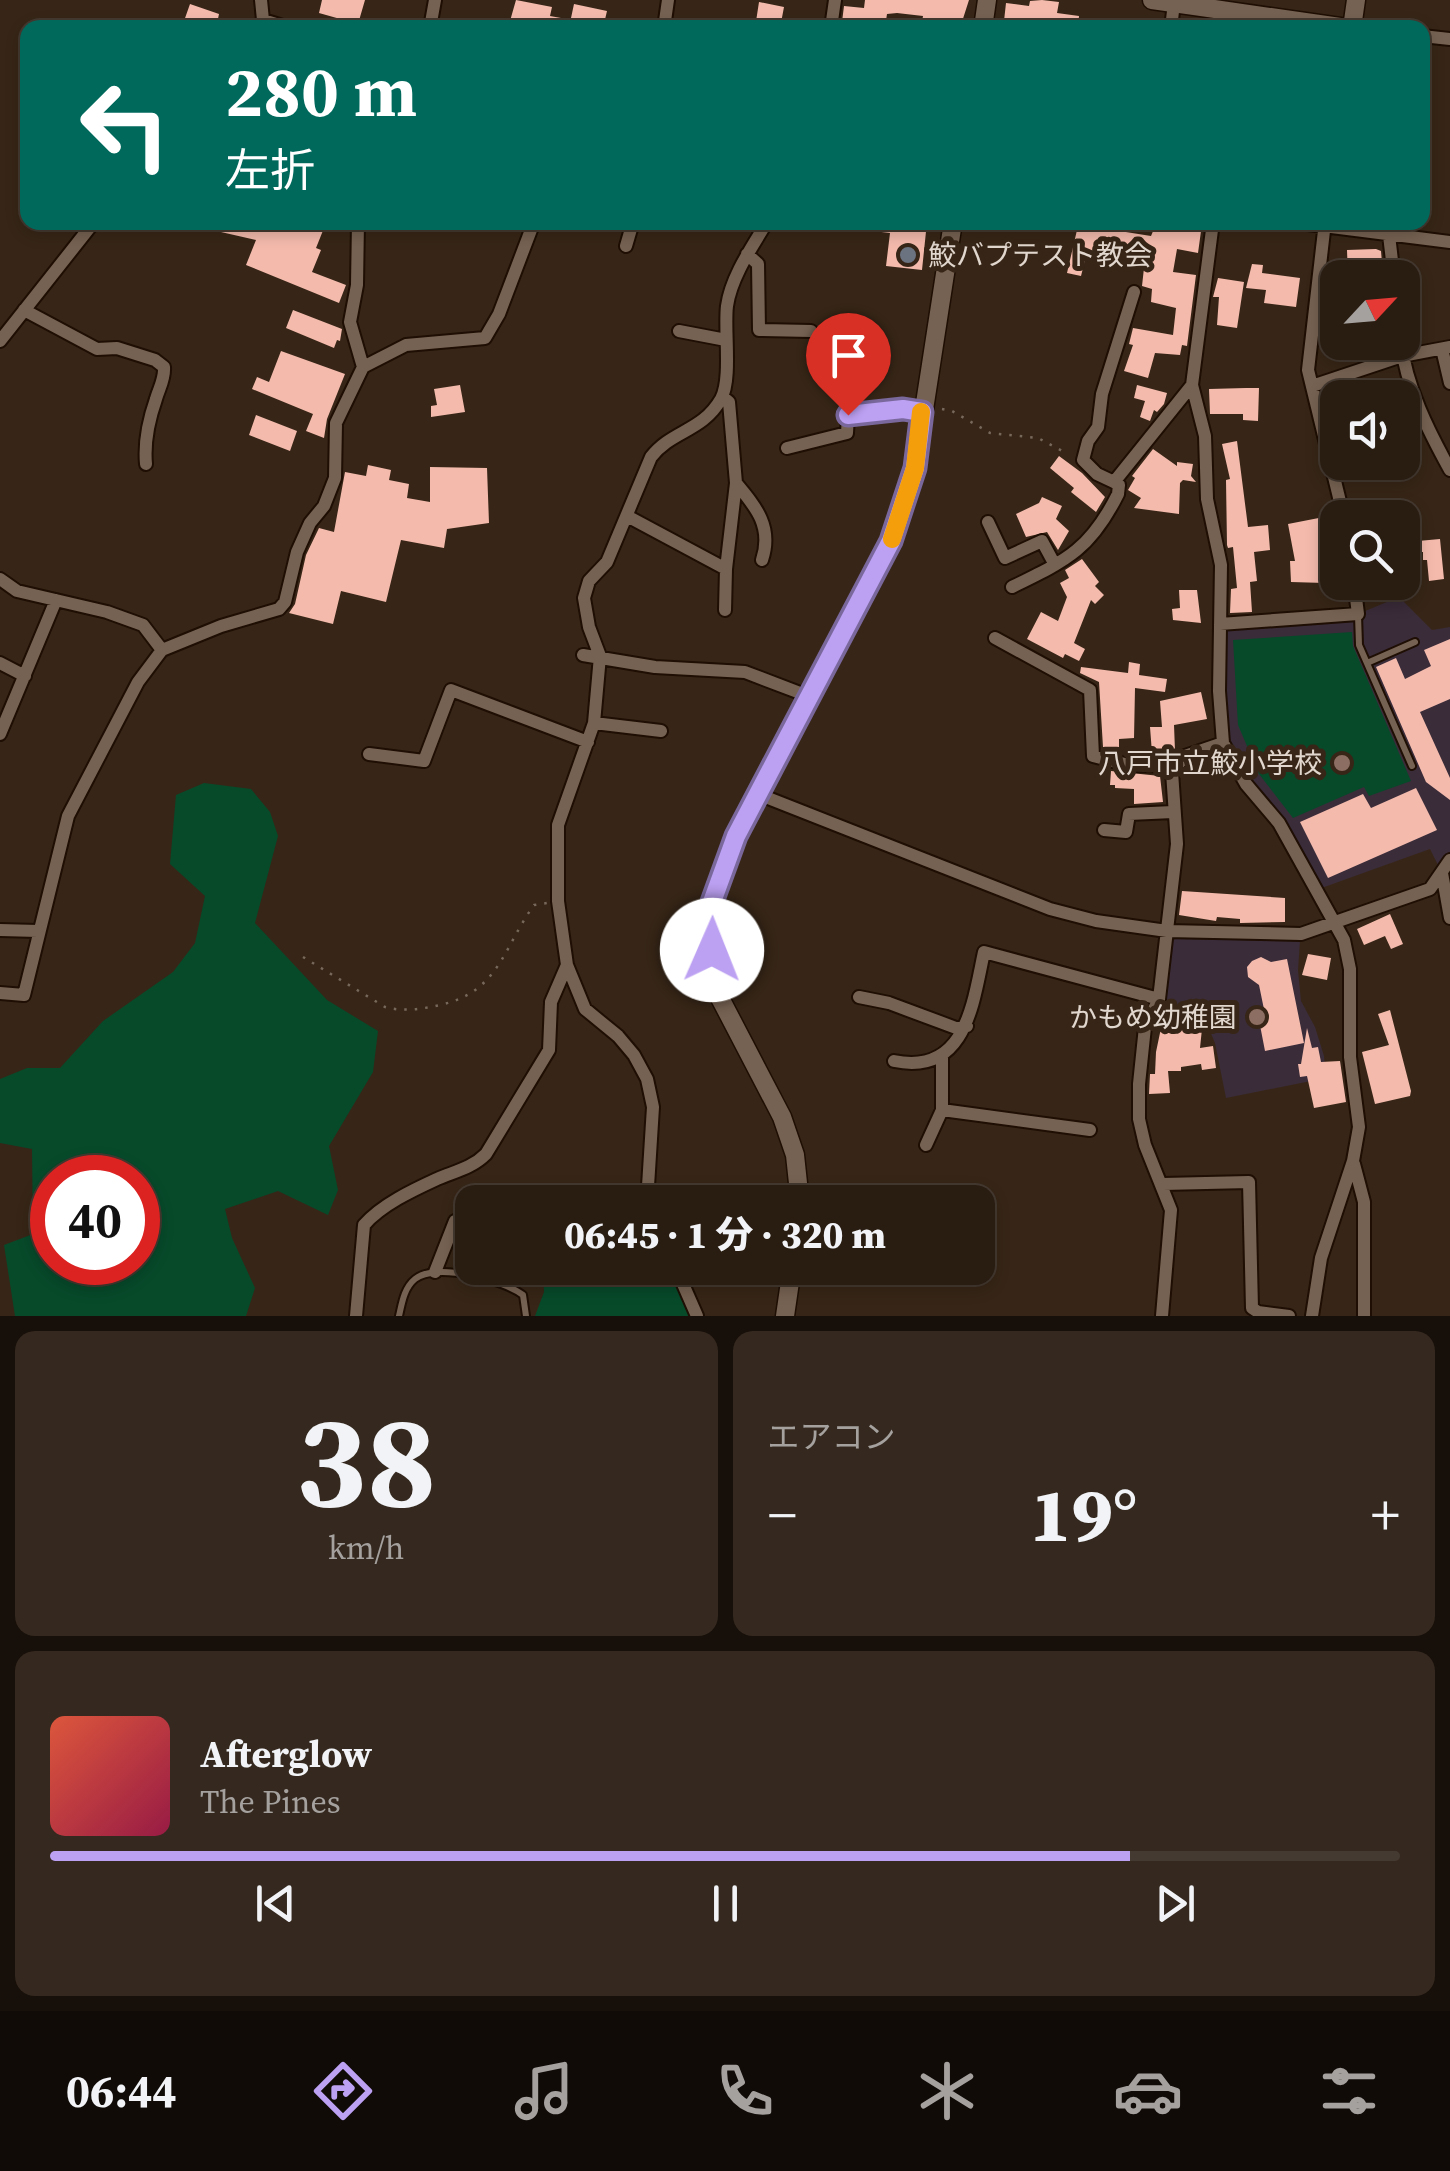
<!DOCTYPE html>
<html lang="ja">
<head>
<meta charset="utf-8">
<style>
  :root { --surface:#291c11; --page:#35291f; --text:#f1f3f6; --muted:#a5a19f; --line:#453a31; --accent:#bca0f2 }
  body { margin:0; font-family:"Source Serif 4","Noto Sans JP",serif; background:var(--page); color:var(--text); height:100vh; display:flex; flex-direction:column; font-size:38px; white-space:nowrap }
  * { box-sizing:border-box; margin:0 }
  p { font-size:32px; color:var(--muted) }
  .icon { flex:none; width:55px; height:55px; fill:none; stroke:currentColor; stroke-width:2; stroke-linecap:round; stroke-linejoin:round }
  .map { position:relative; height:1316px; overflow:hidden }
  .details { display:flex; flex-direction:column; gap:15px; padding:15px; background:#170f09; flex:1 }
  .details>* { flex:none }
  .hud { position:absolute; left:20px; top:20px; width:1410px; height:210px; border-radius:20px; box-shadow:0 5px 15px #0003,0 0 0 2px var(--line); background:#00695c; color:#fff; overflow:hidden }
  .needle { width:65px; rotate:64deg }
  .controls { position:absolute; left:1320px; top:260px; display:grid; gap:20px }
  .controls a { display:grid; place-items:center; width:100px; height:100px; border-radius:20px; background:var(--surface); box-shadow:0 5px 15px #0003,0 0 0 2px var(--line); font-size:50px }
  .speed { position:absolute; left:30px; top:1155px; display:flex; gap:20px; font-size:50px; font-weight:700; text-align:center }
  .speed>* { display:grid; place-content:center; width:130px; height:130px; border-radius:50%; background:var(--surface); box-shadow:0 5px 15px #0003,0 0 0 2px var(--line); line-height:1 }
  .speed .limit { border:15px solid #d22; background:#fff; color:#111 }
  .pin { position:absolute; display:grid; place-items:center; width:85px; height:85px; color:#fff; margin:-102px -42px; border-radius:50% 50% 50% 0; rotate:-45deg; box-shadow:0 0 10px #0007 }
  .pin .icon { rotate:45deg }
  .me { position:absolute; width:110px; margin:-55px; rotate:1deg; stroke-linejoin:round; filter:drop-shadow(0 0 8px #0008) }
  .turn { display:flex; align-items:center; gap:35px; height:210px; padding:0 40px; font-size:45px }
  .turn .icon { width:130px; height:130px; stroke-width:2.5 }
  .turn b { display:block; font-size:70px; line-height:85px }
  .big { font-size:75px; font-weight:800; line-height:1.1 }
  .details .card { flex:1; display:flex; flex-direction:column; justify-content:center; gap:15px; min-width:0; padding:0 35px; border-radius:20px; background:var(--page) }
  .details .dial { align-items:center; gap:0 }
  .dial b { font-size:130px; line-height:1 }
  .song { display:flex; align-items:center; gap:30px }
  .cover { width:120px; height:120px; border-radius:15px; background:linear-gradient(135deg,hsl(10 70% 55%),hsl(340 70% 35%)) }
  .played { height:10px; border-radius:5px; background:linear-gradient(90deg,var(--accent) 80%,var(--line) 80%) }
  .keys { display:flex; justify-content:space-around; direction:ltr }
  .heat { display:flex; justify-content:space-between; align-items:center; font-size:55px; direction:ltr }
  .details .tiles { flex:1; display:grid; gap:15px; grid-template-columns:1fr 1fr }
  .card:last-child { grid-column:span 2 }
  .trip { position:absolute; left:455px; top:1185px; width:540px; height:100px; border-radius:20px; background:var(--surface); box-shadow:0 5px 15px #0003,0 0 0 2px var(--line); font-weight:800; line-height:100px; text-align:center }
  .dock { display:flex; height:160px; justify-content:space-around; align-items:center; background:#100b07; color:var(--muted) }
  .dock .icon { width:70px; height:70px }
  .dock .current { color:var(--accent) }
  .dock b { font-size:45px; color:var(--text) }
  .map>svg:first-child { display:block }
  .education { fill:#3a2c39 }
  .green { fill:#074a2a; fill-rule:evenodd }
  .building { fill:#f4bbad }
  .lines { fill:none; stroke-linecap:round; stroke-linejoin:round }
  .lane-casing { stroke:#1e0e03; stroke-width:10 }
  .street-casing { stroke:#1e0e03; stroke-width:16 }
  .secondary-casing { stroke:#1e0e03; stroke-width:21 }
  .path { stroke:#77685c; stroke-width:2.5; stroke-dasharray:2.5 8; stroke-linecap:butt }
  .lane { stroke:#766252; stroke-width:6 }
  .street { stroke:#766252; stroke-width:12 }
  .secondary { stroke:#766252; stroke-width:18 }
  .route-casing { stroke:#7a689d; stroke-width:25 }
  .route { stroke:#bca0f2; stroke-width:18 }
  .slow { stroke:#f59e0b; stroke-width:18 }
  .worship-dot { fill:#6b7280; stroke:#372617; stroke-width:4 }
  .education-dot { fill:#8d6e63; stroke:#372617; stroke-width:4 }
  .labels { text-anchor:middle; stroke-width:10; stroke-linejoin:round; paint-order:stroke }
  .poi-label { font-size:28px; fill:#e2d7ce; stroke:#372617; text-anchor:end }
</style>
</head>
<body>
<div class="map">
<svg width="1450" height="1316" viewBox="0 0 1450 1316">
  <rect width="100%" height="100%" fill="#372617"/>
  <!-- education -->
  <path class="education" d="M1399,597L1432,630L1450,627V860L1442,873L1430,849L1316,890L1223,743L1220,625L1358,614Z
    M1175,939L1300,941L1298,970L1301,1001L1315,1027L1324,1056L1326,1078L1226,1098L1215,1043L1200,1008L1164,1004L1171,942Z"/>
  <!-- green -->
  <path class="green" d="M1352,632L1353,646L1411,781L1369,796L1364,787L1293,818L1259,774L1238,725L1233,640Z
    M204,783L251,789L270,812L278,836L255,923L327,1000L378,1031L373,1072L329,1146L338,1190L328,1215L278,1191L225,1209L232,1238L255,1288L246,1316H15L4,1245L33,1234L32,1149L0,1143V1079L27,1068H60L103,1021L173,972L195,943L205,896L170,864L176,795ZM52,1178H138V1262H52Z
    M661,1268H671L689,1316H535L544,1292L543,1269L637,1285L654,1280Z"/>
  <!-- building -->
  <path class="building" d="M322,0H365L358,24L319,13Z
    M516,0L552,7L550,16L583,22V28L516,25L510,21Z
    M865,0H969L960,28H921L923,16L897,13L887,14L885,27L842,22L844,6L864,8Z
    M1042,0L1059,2L1057,13L1079,16L1078,28H1027V24L1004,21L1006,3L1029,6L1030,1Z
    M759,2L784,7L780,28H755Z
    M190,4L219,14L216,28H204L184,21Z
    M574,4L607,11L603,28H589L590,22L571,18Z
    M199,222H319L318,226L324,228L316,248L321,250L312,272L346,285L339,303L246,265L256,240L199,227Z
    M864,222H927L922,270L886,266L890,233L864,230Z
    M1174,222L1202,224L1198,253L1177,249L1173,272L1196,275L1187,346L1182,345L1180,355L1155,353L1148,378L1124,371L1133,345L1129,344L1133,328L1173,335L1176,308L1151,302L1152,289L1142,286L1145,259L1094,250L1090,261L1085,260L1081,276L1067,273L1077,230L1087,232L1088,226L1151,236L1156,224L1173,226Z
    M1376,249L1381,251L1383,275L1348,278L1347,250Z
    M1252,264L1263,265L1262,273L1300,278L1296,307L1264,303L1266,290L1246,288Z
    M1218,278L1244,282L1237,328L1217,325L1219,297H1213Z
    M293,310L342,329L340,341L337,340L334,348L286,328Z
    M281,351L345,374L327,419L324,438L306,431L313,414L252,389L257,377L269,382Z
    M460,385L465,412L431,417V406L437,405L434,389Z
    M1137,385L1167,393L1164,404L1157,412L1154,410L1150,421L1140,417L1145,401L1134,398Z
    M1246,388H1259L1258,421L1243,420V414H1210L1209,389Z
    M256,415L297,431L290,451L249,435Z
    M1237,441L1248,527L1268,525L1270,550L1254,552L1257,581L1250,582L1252,612L1230,613L1231,589L1237,588L1233,547L1228,548L1227,545L1226,480L1230,479L1222,444Z
    M1153,449L1177,466V462L1193,464L1191,476L1196,482L1183,480L1180,483L1179,514L1134,508L1141,498L1128,490L1135,478L1132,476Z
    M1059,456L1082,473L1105,497L1096,512L1071,492L1074,488L1050,468Z
    M368,465L391,470L389,480L409,484L407,498L430,502V467L487,468L489,523L447,529L444,548L401,540L386,602L341,591L333,624L289,613L295,604L306,555L319,528L334,532L345,472L366,476Z
    M1042,497L1062,506L1056,519L1069,531L1058,550L1047,532L1026,537L1016,514L1039,503Z
    M1329,516L1333,518L1338,539V564H1324L1325,583L1291,582L1290,561H1295L1288,524Z
    M1440,539L1444,579L1429,581L1427,560H1423V552H1420L1418,541Z
    M1082,559L1099,582L1095,586L1104,595L1095,604L1091,600L1074,643L1085,649L1079,661L1065,654L1063,658L1027,639L1041,612L1058,621L1067,597L1060,583L1069,578L1065,570Z
    M1179,590H1197L1201,623L1173,620L1172,609L1180,608Z
    M1450,639V699L1420,712L1450,778V800L1426,782L1376,667L1396,658L1405,679L1431,666L1424,650Z
    M1129,662L1140,664L1139,675L1167,679L1165,692L1135,688L1134,738L1119,739V752L1103,747L1099,682L1080,673L1081,667L1128,673Z
    M1201,692L1207,719L1174,725L1175,751L1152,753L1150,727H1162L1160,701Z
    M1111,771L1160,776L1163,802L1134,804V789L1115,788V785H1110Z
    M1416,788L1437,830L1328,878L1300,822L1363,794L1371,808Z
    M1182,891L1285,898V922L1240,923V919L1217,917L1216,921L1179,915Z
    M1390,914L1403,944L1391,949L1385,936L1364,945L1357,929Z
    M1308,954L1331,958L1327,980L1302,975Z
    M1261,957L1271,962L1287,959L1304,1043L1265,1051L1259,1020L1266,1019L1259,985L1248,977L1247,967L1252,961Z
    M1165,1009L1203,1019L1200,1048L1213,1046L1216,1068L1202,1070L1201,1064L1181,1067V1071H1168L1170,1093L1149,1094L1150,1074H1155L1156,1052Z
    M1390,1010L1411,1091L1410,1096L1375,1104L1362,1052L1389,1045L1378,1014Z
    M1307,1028L1312,1048L1318,1047L1321,1062L1340,1061L1346,1102L1314,1108L1307,1076L1300,1077L1298,1064H1301Z"/>
  <g class="lines">
    <defs>
      <path id="lane" d="M1358,615L1359,645L1412,766
        M1367,663L1415,642
        M399,1316C402,1303 404,1288 415,1279C436,1262 503,1280 523,1295L526,1316"/>
      <path id="street" d="M263,20L289,28
        M257,28L263,20L261,0
        M430,28L435,0
        M664,28L668,0
        M831,28L835,0
        M1171,28L1174,3
        M1422,36L1450,39
        M1213,222L1192,385L1205,436L1207,499L1221,565L1219,691L1223,743L1246,784L1279,823L1344,940L1350,969V1057L1359,1127L1353,1161L1321,1258L1312,1316
        M1292,222L1450,242
        M1325,222L1308,370L1344,518
        M1389,235L1394,278
        M626,246L633,222
        M747,254L758,264L759,330L811,331
        M1134,292L1102,394L1098,427L1088,441L1083,460L1097,474L1114,482L1192,385
        M24,310L97,349L117,348L155,360L164,367C165,379 159,388 156,399C149,419 144,442 146,464
        M679,331L726,340
        M0,341L94,222
        M1401,342C1406,387 1429,432 1450,470
        M1442,349L1450,383
        M363,367L406,345L485,338L499,314L534,222
        M1312,386L1402,356L1450,347
        M723,397L729,402L736,483L726,569L725,610
        M787,448L847,433L848,415L903,409L923,412
        M736,483C756,507 773,527 762,560
        M627,516L726,569
        M988,522L1005,558L1042,541L1055,565
        M0,579L17,591L107,612L143,625L162,650
        M1012,587C1067,560 1090,550 1118,494L1119,485L1114,482
        M1220,624L1358,614L1354,582
        M995,638L1090,690L1093,756L1129,765L1178,766
        M583,655L655,667L745,672L808,696
        M0,663L25,676
        M594,723L661,731
        M0,734L56,600
        M369,754L424,761L451,690L588,742
        M758,794L1050,909L1096,921L1167,931L1301,934L1430,889L1450,860
        M1104,830L1126,832L1129,814L1173,812
        M1442,873L1450,918
        M0,930L38,931
        M0,993L24,995L68,816L138,682L162,650L221,626L279,609L285,602L297,552L310,523L324,506L335,478L336,423L363,367L350,322L357,285L358,222
        M859,997L889,1003L956,1028L967,1026
        M894,1061C966,1076 973,1003 984,952L1159,999
        M942,1110L1090,1130
        M926,1145L942,1110V1056
        M1354,1164L1364,1202V1316
        M1163,1184L1249,1182L1252,1308L1258,1312L1289,1316
        M647,1202L653,1107L647,1079L634,1055L618,1036L585,1009L567,965L558,901V825L594,723L600,656L589,627L584,598L589,581L607,562L651,457C672,430 702,432 721,399C732,379 724,330 727,306C731,277 752,247 767,222
        M676,1268L697,1316
        M435,1272L455,1221L472,1216
        M356,1316L364,1225C381,1205 413,1190 437,1179C456,1171 472,1168 486,1154L549,1050L551,1002L567,965
        M1162,1316L1171,1210L1145,1145L1139,1119V1084L1145,1027L1159,999L1177,844L1172,772L1185,756L1223,743"/>
      <path id="secondary" d="M1152,0L1347,28
        M983,28L987,0
        M1352,28L1356,0
        M800,1202L795,1155L782,1117L720,998L712,950V902L736,837L891,541L915,468L953,222
        M785,1316L792,1268"/>
    </defs>
    <!-- lane casing -->
    <use href="#lane" class="lane-casing"/>
    <!-- street casing -->
    <use href="#street" class="street-casing"/>
    <!-- secondary casing -->
    <use href="#secondary" class="secondary-casing"/>
    <!-- path -->
    <path class="path" d="M942,409L952,411L990,433L1038,438L1068,454
      M303,957L385,1007C403,1012 422,1009 440,1005C499,992 503,948 534,905L547,903"/>
    <!-- lane -->
    <use href="#lane" class="lane"/>
    <!-- street -->
    <use href="#street" class="street"/>
    <!-- secondary -->
    <use href="#secondary" class="secondary"/>
  </g>
  <g class="lines">
    <defs>
      <path id="route" d="M712,950V902L736,836L891,541L915,468L922,412L903,409L848,415"/>
    </defs>
    <!-- route casing -->
    <use href="#route" class="route-casing"/>
    <!-- route -->
    <use href="#route" class="route"/>
    <!-- slow -->
    <path class="slow" d="M892,539L915,468L921,412"/>
  </g>
  <!-- markers -->
  <circle class="worship-dot" cx="908" cy="255" r="10"/>
  <g class="education-dot">
    <circle cx="1342" cy="763" r="10"/>
    <circle cx="1257" cy="1017" r="10"/>
  </g>
  <g class="labels">
    <!-- poi labels -->
    <g class="poi-label">
      <text x="928" y="265" text-anchor="start">鮫バプテスト教会</text>
      <text x="1322" y="773">八戸市立鮫小学校</text>
      <text x="1237" y="1027">かもめ幼稚園</text>
    </g>
  </g>
</svg>
<div class="controls">
<a><svg class="needle" viewBox="-14 -14 28 28"><path d="M0-13l5 13h-10z" fill="#e53935"/><path d="M0 13l5-13h-10z" fill="#a5a19f"/></svg></a>
<a><svg class="icon" aria-label="sound" viewBox="0 0 24 24"><path d="M4 9h4l5-4v14l-5-4H4zM17 9q2 3 0 6"/></svg></a>
<a><svg class="icon" aria-label="search" viewBox="0 0 24 24"><circle cx="10" cy="10" r="6"/><path d="M15 15l6 6"/></svg></a>
</div>
<div class="speed"><div class="limit">40</div></div>
<div class="pin" style="left:848px;top:415px;background:#d93025"><svg class="icon" aria-label="arrive" viewBox="0 0 24 24"><path d="M6 21V4h12l-3 4 3 4H6"/></svg></div>
<svg class="me" style="left:712px;top:950px" viewBox="-20 -20 40 40"><circle r="19" fill="#fff"/><path d="M0-13L10 11 0 6-10 11z" fill="#bca0f2"/></svg>
<div class="trip">06:45 · 1 分 · 320 m</div>
<div class="hud">
<div class="turn"><svg class="icon" aria-label="left" viewBox="0 0 24 24"><path d="M17 20v-9H6M10 6l-5 5 5 5"/></svg><div><b>280 m</b>左折</div></div>
</div>
</div>
<section class="details">
<div class="tiles">
<div class="card dial"><b>38</b><p>km/h</p></div>
<div class="card"><p>エアコン</p>
<div class="heat"><a>−</a><b class="big">19°</b><a>+</a></div>
</div>
<div class="card">
<div class="song"><i class="cover"></i><div><b>Afterglow</b><p>The Pines</p></div></div>
<div class="played"></div>
<div class="keys"><svg class="icon" aria-label="previous" viewBox="0 0 24 24"><path d="M18 5L8 12l10 7zM5 5v14"/></svg><svg class="icon" aria-label="pause" viewBox="0 0 24 24"><path d="M8 5v14M16 5v14"/></svg><svg class="icon" aria-label="next" viewBox="0 0 24 24"><path d="M6 5l10 7-10 7zM19 5v14"/></svg></div>
</div>
</div>
</section>
<nav class="dock">
<b>06:44</b>
<svg class="icon current" aria-label="directions" viewBox="0 0 24 24"><path d="M12 3l9 9-9 9-9-9zM9 14v-3h6M13 9l2 2-2 2"/></svg>
<svg class="icon" aria-label="music" viewBox="0 0 24 24"><path d="M9 18V5l10-2v13"/><circle cx="6" cy="18" r="3"/><circle cx="16" cy="16" r="3"/></svg>
<svg class="icon" aria-label="phone" viewBox="0 0 24 24"><path d="M5 4h4l2 5-3 2q2 4 5 5l2-3 5 2v4C11 20 4 13 5 4z"/></svg>
<svg class="icon" aria-label="climate" viewBox="0 0 24 24"><path d="M12 3v18M4 7l16 10M4 17L20 7"/></svg>
<svg class="icon" aria-label="car" viewBox="0 0 24 24"><path d="M5 17H2v-5l4-1 3-4h7l3 4 3 1v5h-3M9 17h6M6 11h13"/><circle cx="7" cy="17" r="2"/><circle cx="17" cy="17" r="2"/></svg>
<svg class="icon" aria-label="filters" viewBox="0 0 24 24"><path d="M4 7h16M4 17h16"/><circle cx="9" cy="7" r="2"/><circle cx="15" cy="17" r="2"/></svg>
</nav>
</body>
</html>
